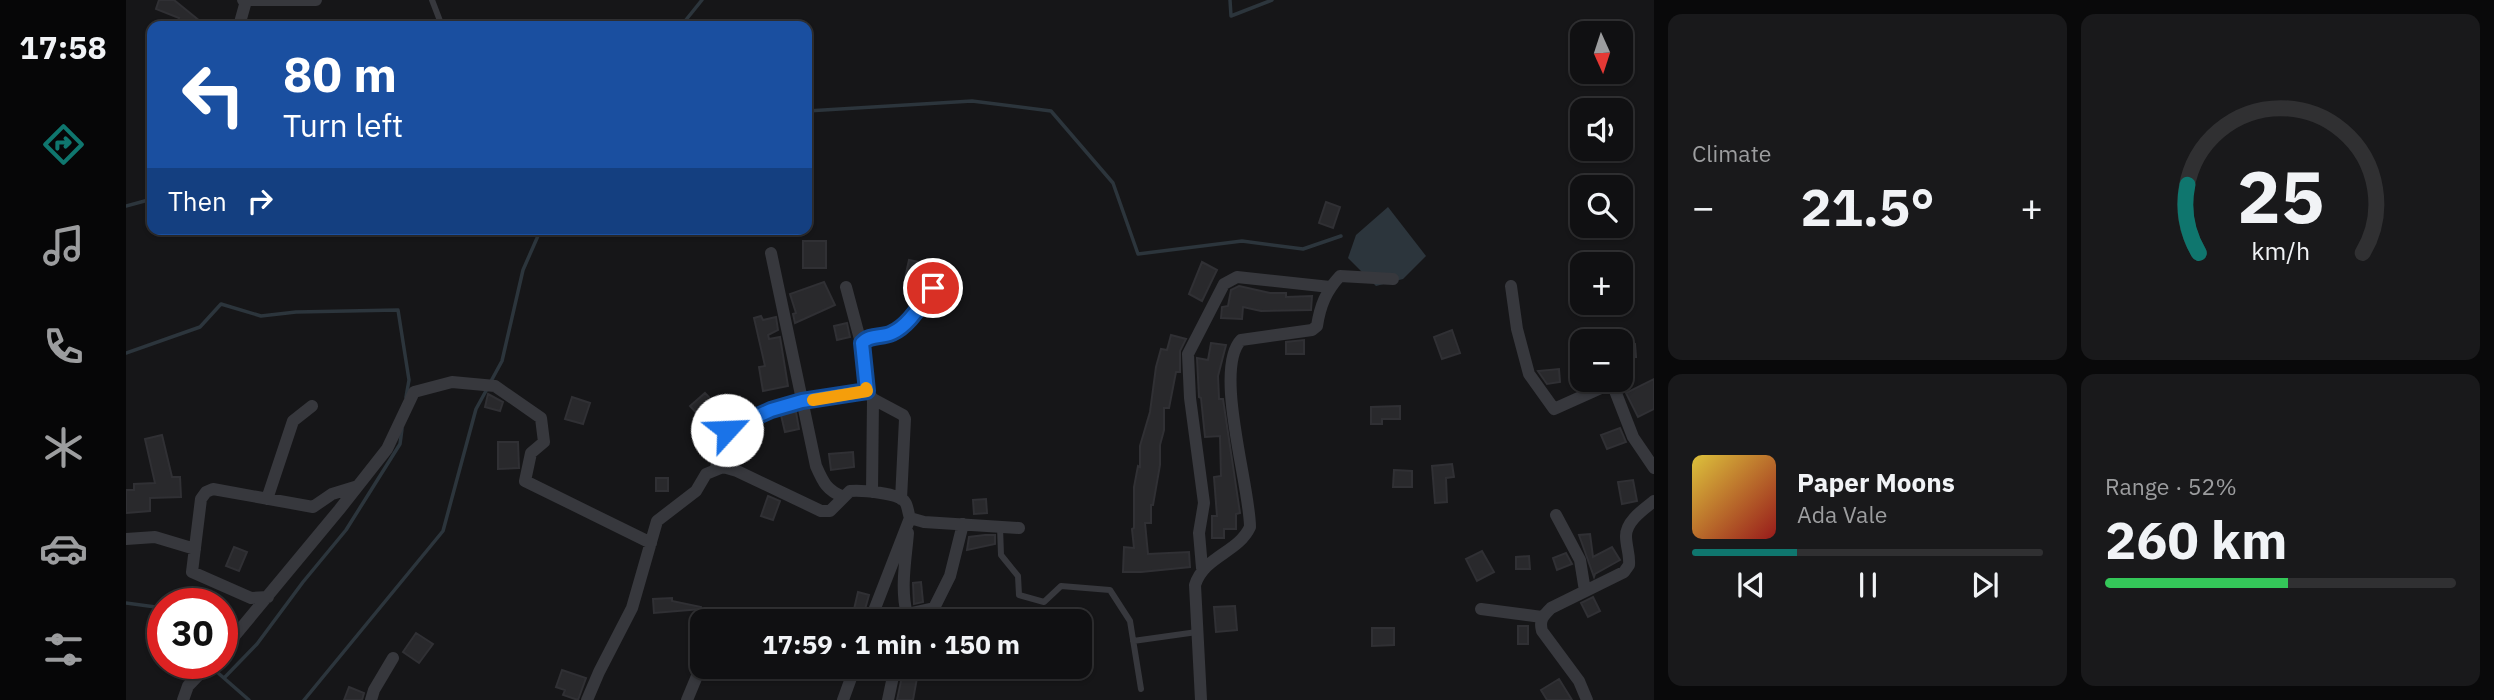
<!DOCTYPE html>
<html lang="en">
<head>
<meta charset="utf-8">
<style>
  :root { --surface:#101012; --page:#19191b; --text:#f1f3f6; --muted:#9c9d9f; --line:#303032; --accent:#0f766e }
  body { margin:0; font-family:"IBM Plex Sans",sans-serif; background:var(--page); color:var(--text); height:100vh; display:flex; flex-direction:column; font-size:26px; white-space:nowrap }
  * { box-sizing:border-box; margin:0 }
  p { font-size:23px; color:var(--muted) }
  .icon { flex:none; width:38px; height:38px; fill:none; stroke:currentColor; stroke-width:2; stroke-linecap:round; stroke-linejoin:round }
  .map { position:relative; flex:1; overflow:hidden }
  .side { display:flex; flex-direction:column; gap:14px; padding:14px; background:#09090a; width:840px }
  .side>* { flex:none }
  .guide { position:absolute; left:21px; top:21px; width:665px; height:214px; border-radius:14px; box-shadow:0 2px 5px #0004,0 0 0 2px var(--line); background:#1a4fa0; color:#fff; overflow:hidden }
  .needle { width:46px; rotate:177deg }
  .tools { position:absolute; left:1444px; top:21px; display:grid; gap:14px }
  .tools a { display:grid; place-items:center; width:63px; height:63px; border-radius:14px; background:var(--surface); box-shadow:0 2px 5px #0004,0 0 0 2px var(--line); font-size:35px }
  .speed { position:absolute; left:21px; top:588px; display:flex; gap:14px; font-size:35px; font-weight:700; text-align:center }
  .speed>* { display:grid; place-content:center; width:91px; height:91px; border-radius:50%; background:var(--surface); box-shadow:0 2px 5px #0004,0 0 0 2px var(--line); line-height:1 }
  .speed .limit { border:10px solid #d22; background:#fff; color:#111 }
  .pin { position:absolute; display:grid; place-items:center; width:60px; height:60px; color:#fff; margin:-30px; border:4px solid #fff; border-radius:50%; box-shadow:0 2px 7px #0007 }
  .me { position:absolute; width:77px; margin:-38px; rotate:65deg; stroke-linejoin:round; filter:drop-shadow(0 0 5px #0008) }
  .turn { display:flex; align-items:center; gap:24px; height:147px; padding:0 21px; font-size:32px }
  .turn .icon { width:91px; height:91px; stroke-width:2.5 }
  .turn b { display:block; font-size:49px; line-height:60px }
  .then { display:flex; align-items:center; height:66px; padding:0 21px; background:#0003; gap:14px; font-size:26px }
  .big { font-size:52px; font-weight:700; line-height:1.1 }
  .side .widget { flex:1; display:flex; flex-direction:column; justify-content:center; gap:10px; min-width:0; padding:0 24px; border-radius:14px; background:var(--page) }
  .side .dial { align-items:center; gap:0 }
  .dial svg { height:182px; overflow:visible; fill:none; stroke:var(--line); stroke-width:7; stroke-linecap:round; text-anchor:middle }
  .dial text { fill:var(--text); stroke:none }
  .song { display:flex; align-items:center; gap:21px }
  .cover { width:84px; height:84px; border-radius:10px; background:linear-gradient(135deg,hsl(50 70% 55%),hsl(0 70% 35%)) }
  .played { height:7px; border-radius:4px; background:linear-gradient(90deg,var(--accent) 30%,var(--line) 30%) }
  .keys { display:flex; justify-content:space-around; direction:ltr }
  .heat { display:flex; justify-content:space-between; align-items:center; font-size:38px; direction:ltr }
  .charge { height:10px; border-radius:5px; background:linear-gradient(90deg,#34c759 52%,var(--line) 0) }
  .side .tiles { flex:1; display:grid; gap:14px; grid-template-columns:repeat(2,1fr) }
  .trip { position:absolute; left:564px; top:609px; width:402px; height:70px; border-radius:14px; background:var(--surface); box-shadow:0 2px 5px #0004,0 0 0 2px var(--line); font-weight:700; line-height:70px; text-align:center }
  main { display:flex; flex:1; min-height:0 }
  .tabs { display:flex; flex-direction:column; width:126px; justify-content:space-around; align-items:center; background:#060607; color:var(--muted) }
  .tabs .icon { width:49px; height:49px }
  .tabs .selected { color:var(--accent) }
  .tabs b { font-size:32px; color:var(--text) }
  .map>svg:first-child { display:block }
  .water { fill:#2c353c }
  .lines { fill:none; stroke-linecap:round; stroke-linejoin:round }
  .stream { stroke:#2c353c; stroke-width:3.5 }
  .building { fill:#29292c; stroke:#303034; stroke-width:2 }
  .service { stroke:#37383d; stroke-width:6 }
  .minor { stroke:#37383d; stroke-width:12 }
  .route-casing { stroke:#114b97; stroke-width:18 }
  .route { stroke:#1a73e8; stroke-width:12 }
  .slow { stroke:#f59e0b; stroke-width:12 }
</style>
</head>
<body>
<main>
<nav class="tabs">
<b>17:58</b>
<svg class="icon selected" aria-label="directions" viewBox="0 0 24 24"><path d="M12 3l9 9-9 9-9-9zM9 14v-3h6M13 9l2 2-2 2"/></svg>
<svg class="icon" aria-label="music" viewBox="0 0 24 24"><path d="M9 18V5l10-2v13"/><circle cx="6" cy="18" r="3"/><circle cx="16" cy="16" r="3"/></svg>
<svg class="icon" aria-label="phone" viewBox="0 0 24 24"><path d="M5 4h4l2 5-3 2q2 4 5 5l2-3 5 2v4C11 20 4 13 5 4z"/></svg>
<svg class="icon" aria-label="climate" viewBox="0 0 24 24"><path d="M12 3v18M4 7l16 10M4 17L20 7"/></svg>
<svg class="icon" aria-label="car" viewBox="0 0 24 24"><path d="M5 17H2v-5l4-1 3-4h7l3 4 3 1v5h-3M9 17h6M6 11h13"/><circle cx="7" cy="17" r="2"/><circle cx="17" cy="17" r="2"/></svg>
<svg class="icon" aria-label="filters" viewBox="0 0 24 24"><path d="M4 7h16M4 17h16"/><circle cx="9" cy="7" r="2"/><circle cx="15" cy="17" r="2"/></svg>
</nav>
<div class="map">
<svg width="1528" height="700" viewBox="0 0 1528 700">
  <rect width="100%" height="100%" fill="#161618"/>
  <!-- water -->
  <path class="water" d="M1262,207L1300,256L1277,279L1250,286L1222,258L1230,235Z"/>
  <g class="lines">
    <!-- stream -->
    <path class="stream" d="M1104,0L1105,16L1146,0
      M555,26L576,0
      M681,111L846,101L925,111L987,183L1012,254L1116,241L1177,249L1215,236
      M0,206L26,199
      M147,229H155
      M0,353L74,327L95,304L135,316L170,312L272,310L283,380L280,397
      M364,383L376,361L397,270L415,229
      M0,603L37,608
      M96,615L108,617L102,637
      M94,663L91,672L123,700
      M98,678L131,644L177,582L220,530L274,444L276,429
      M178,700L317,531L350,409L361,389"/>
  </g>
  <!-- building -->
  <path class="building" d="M33,0H48L80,26L68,23L66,26H46L53,18L30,9Z
    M1200,202L1214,207L1207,228L1193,223Z
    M677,241H700V268H677Z
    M783,260L798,263L795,281L779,278Z
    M1076,262L1091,270L1076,301L1063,294Z
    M698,282L709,305L669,323L667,314L670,313L664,294Z
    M1113,286L1144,293H1160V297L1186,296L1185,310L1135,311L1117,307L1116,319L1095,318L1096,307L1102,306L1105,290Z
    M635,316L637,320L650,317L652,330L642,335L643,339L654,337L662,386L637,391L633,367L639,366L628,318Z
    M721,323L724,337L711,340L708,326Z
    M1326,330L1334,353L1316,359L1308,337Z
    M1045,335L1060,339L1054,351V372H1050L1043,408H1038V430L1034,445V465L1027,505H1025V523H1019L1022,554L1063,552L1064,567L1015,572H997L998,547L1008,548L1006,529L1008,528V487L1012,466L1014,467V446L1024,412L1030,367L1035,349L1041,350Z
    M1178,340V354H1160V342Z
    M1085,343L1100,345L1092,376L1093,399H1097L1114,513L1110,514V529H1098V538H1086V516H1091L1088,477L1095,476L1094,436L1079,437L1075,398L1073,397L1071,358L1082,360Z
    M1509,344L1510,357L1494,358V345Z
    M1433,369L1434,382L1421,384L1412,371Z
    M1528,379V409L1512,417L1500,393Z
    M579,393L601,416L586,430L564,406Z
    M362,394L377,402L374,411L359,407Z
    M446,397L464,403L457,424L439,419Z
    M1274,406V419H1256V424H1245V407Z
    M670,412L673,429L659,432L655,415Z
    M1494,428L1500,442L1481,449L1475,435Z
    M36,435L46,477H54L55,497L24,498V511L0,513V490H8V484L29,483L19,439Z
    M372,442H392L393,468L372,469Z
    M727,452L728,467L705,470L703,454Z
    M1326,464L1328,477L1320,478L1321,502L1309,503L1306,466Z
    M1268,470L1286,471V487H1267Z
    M530,478H542V491H530Z
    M1507,480L1511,501L1496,504L1492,482Z
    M642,496L654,501L647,520L635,516Z
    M860,499L861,513L848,514L847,500Z
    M1464,534L1467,557L1486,547L1494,560L1469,574L1468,577L1453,535Z
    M859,535H869V544L841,550L843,537Z
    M108,547L121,552L113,571L100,566Z
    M1356,551L1368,572L1351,581L1340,559Z
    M1440,553L1446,564L1431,570L1427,558Z
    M1403,556L1404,569H1390V557Z
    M795,582L797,602L788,604L787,583Z
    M732,592L743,595L736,620L726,618Z
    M1467,597L1474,611L1462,617L1455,603Z
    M546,598V601L575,607V609L528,613L527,599Z
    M1109,606L1111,630L1090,632L1088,607Z
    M1392,626H1402V644H1392Z
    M1246,628H1268V645L1246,646Z
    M290,633L307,644L293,663L277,652Z
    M778,667H793L787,700H771Z
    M436,670L460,678L452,700L437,695L439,690L430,687Z
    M1433,679L1446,700H1421L1415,690Z
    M223,687L238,693L236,700H218Z"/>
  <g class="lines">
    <!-- service -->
    <path class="service" d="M306,0L316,26
      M874,527L875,555L892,576L893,595L918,602L935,586L984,590L1004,621L1015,689
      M1007,641L1071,632"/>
    <!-- minor -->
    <path class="minor" d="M117,0H190
      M113,26L120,1
      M645,253L690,466C697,482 701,491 718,497
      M1385,286L1391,329L1403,374L1428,409L1486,383L1507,437L1528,468
      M720,287L735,343
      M590,468L595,440L601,430L645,409L676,401L741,391
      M746,492L747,399
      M141,499L167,421L186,406
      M775,499L779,419L777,415L747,399L741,391L735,343C744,334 756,338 766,333C784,325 796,302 807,287
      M1430,515L1454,560L1459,591
      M0,539L29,537L69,549
      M1076,568L1073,533L1078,503L1064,398L1062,354L1098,284L1111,277L1204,287
      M142,597L125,598L66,572L75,499L80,492L87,489L187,507L206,494L232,486
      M1355,609L1416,617
      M781,614C774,589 780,558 782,533
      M744,621L784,518
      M779,621L781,614L808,608L824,576L837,524
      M96,651L213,510L261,449L288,392L326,382L369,386L415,418L418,442L405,453L399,481L525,543
      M57,700L62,686L84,663
      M245,700L248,690L267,658
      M461,700L473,672L506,608L531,521L570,491L580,474L597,467L611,471L695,511H704L724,491C735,490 773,493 779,502C782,506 782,513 784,518L798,522L893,528
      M561,700L576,664
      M717,700L729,667
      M762,700L769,667
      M1075,700L1069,585C1078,556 1112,553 1124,527C1124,486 1087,369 1115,340L1186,330L1191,326C1194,306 1200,291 1214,276L1267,279
      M1461,700L1453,681L1416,631C1413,620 1417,616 1425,608L1498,572L1503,565C1504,555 1500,546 1500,536C1500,521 1518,509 1528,501"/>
  </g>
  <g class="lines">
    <defs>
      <path id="route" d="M601,430L645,410L676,401L741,391L736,343C744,334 756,338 766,333C784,325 796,302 807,288"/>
    </defs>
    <!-- route casing -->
    <use href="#route" class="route-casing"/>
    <!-- route -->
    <use href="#route" class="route"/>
    <!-- slow -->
    <path class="slow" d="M687,400L741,391L740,388"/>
  </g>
</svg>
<div class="tools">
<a><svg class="needle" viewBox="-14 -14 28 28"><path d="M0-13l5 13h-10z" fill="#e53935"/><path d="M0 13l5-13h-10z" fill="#9c9d9f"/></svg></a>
<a><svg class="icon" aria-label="sound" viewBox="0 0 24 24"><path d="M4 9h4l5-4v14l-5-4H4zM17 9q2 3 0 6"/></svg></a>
<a><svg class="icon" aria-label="search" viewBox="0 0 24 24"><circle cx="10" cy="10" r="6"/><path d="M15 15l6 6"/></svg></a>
<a>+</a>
<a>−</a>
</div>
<div class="speed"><div class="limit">30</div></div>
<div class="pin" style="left:807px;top:288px;background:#d93025"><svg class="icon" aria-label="arrive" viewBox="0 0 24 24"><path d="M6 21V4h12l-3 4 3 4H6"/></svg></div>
<svg class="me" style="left:601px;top:430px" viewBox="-20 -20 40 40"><circle r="19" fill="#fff"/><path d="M0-13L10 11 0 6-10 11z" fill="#1a73e8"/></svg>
<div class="trip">17:59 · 1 min · 150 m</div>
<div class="guide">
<div class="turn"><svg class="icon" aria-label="left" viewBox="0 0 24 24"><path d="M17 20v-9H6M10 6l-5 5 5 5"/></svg><div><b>80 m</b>Turn left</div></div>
<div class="then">Then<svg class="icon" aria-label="right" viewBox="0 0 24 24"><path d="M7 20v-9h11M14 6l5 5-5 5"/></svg></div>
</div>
</div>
<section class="side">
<div class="tiles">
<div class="widget"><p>Climate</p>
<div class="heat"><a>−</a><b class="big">21.5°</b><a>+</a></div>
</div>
<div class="widget dial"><svg viewBox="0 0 100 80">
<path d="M14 69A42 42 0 1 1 86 69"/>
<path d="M14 69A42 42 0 0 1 9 39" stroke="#0f766e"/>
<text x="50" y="56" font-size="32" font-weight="700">25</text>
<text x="50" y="72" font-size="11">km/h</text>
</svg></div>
<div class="widget">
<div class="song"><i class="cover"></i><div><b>Paper Moons</b><p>Ada Vale</p></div></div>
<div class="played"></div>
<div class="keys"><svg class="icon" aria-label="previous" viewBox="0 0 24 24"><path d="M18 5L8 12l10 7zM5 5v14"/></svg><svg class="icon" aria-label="pause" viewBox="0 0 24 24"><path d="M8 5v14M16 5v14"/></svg><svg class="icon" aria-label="next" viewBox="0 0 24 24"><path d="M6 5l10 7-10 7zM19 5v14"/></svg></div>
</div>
<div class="widget"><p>Range · 52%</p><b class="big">260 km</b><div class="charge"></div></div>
</div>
</section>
</main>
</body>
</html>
